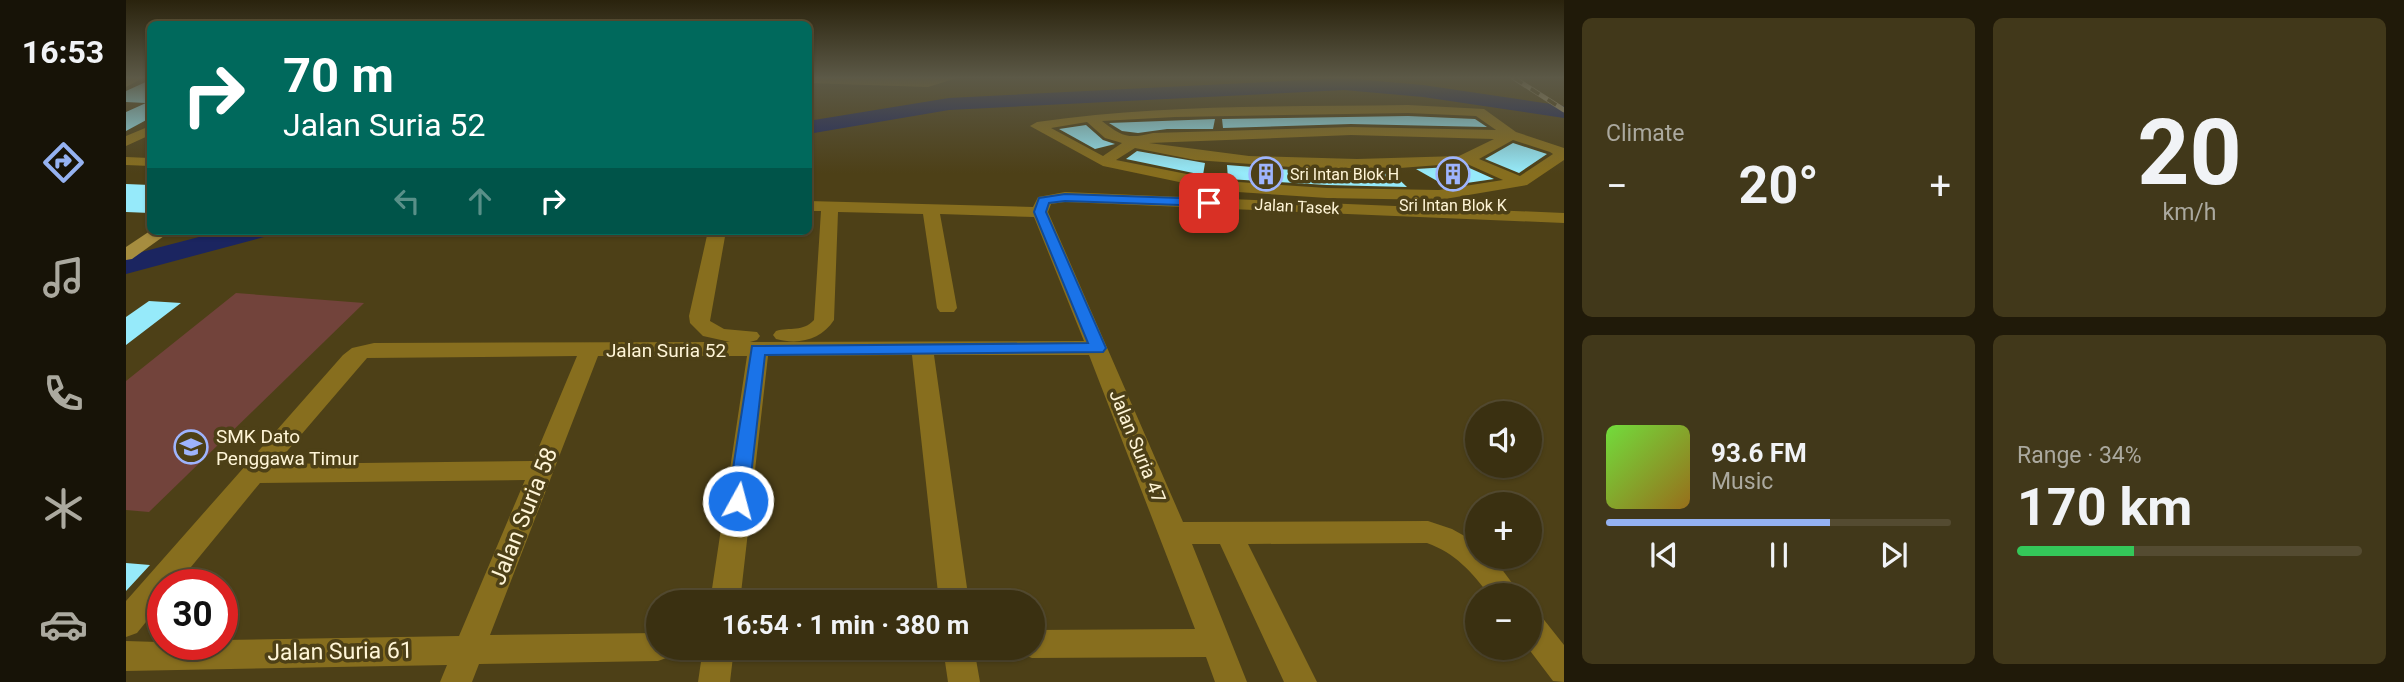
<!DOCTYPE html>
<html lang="en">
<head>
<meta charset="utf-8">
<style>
  :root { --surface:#3a3011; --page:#41381a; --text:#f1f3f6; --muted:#aba99f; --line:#544b31; --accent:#95b2f1 }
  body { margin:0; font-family:Roboto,sans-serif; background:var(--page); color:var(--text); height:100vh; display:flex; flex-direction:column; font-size:26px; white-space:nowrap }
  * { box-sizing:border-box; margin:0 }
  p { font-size:23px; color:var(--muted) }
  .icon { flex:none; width:38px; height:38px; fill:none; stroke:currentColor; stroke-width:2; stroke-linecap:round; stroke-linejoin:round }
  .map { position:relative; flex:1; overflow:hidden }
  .panel { display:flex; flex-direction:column; gap:18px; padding:18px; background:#201a09; width:840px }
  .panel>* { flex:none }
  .hud { position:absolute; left:21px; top:21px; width:665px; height:214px; border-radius:10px; box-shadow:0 2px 5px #0004,0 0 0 2px var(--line); background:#00695c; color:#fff; overflow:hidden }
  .tools { position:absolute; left:1339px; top:401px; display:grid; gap:14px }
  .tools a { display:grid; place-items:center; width:77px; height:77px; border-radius:50%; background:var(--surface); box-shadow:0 2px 5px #0004,0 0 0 2px var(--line); font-size:35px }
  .speed { position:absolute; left:21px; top:569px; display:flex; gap:14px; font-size:35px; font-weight:700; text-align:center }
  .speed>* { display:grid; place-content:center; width:91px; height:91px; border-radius:50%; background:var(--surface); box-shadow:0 2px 5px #0004,0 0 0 2px var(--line); line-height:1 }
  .speed .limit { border:10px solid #d22; background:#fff; color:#111 }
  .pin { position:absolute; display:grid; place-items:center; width:60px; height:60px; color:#fff; margin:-30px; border-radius:14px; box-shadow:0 4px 10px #0006 }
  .me { position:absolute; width:77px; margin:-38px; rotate:7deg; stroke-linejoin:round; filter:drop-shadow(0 0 5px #0008) }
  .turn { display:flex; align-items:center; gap:24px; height:147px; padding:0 21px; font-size:32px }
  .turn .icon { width:91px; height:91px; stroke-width:2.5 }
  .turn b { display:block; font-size:49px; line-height:60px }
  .lanes { display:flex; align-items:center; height:66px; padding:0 21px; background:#0003; justify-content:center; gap:35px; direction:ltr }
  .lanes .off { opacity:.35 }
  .big { font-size:52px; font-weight:700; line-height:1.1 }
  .panel .widget { flex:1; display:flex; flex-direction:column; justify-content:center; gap:10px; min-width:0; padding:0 24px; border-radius:10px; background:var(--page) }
  .panel .dial { align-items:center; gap:0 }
  .dial b { font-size:91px; line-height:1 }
  .song { display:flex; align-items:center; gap:21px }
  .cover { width:84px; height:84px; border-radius:10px; background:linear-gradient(135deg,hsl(100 70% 55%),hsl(40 70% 35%)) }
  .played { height:7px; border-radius:4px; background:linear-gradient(90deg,var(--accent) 65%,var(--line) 65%) }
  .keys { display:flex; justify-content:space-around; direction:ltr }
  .heat { display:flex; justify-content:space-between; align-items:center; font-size:38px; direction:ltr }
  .charge { height:10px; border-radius:5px; background:linear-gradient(90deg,#34c759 34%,var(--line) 0) }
  .panel .tiles { flex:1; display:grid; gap:18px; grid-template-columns:repeat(2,1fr) }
  .trip { position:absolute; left:520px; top:590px; width:399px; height:70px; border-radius:35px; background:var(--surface); box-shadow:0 2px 5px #0004,0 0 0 2px var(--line); font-weight:700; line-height:70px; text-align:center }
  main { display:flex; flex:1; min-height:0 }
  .menu { display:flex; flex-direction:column; width:126px; justify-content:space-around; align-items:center; background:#171307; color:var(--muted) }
  .menu .icon { width:49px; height:49px }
  .menu .selected { color:var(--accent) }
  .menu b { font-size:32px; color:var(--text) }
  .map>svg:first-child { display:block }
  .green { fill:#72433b }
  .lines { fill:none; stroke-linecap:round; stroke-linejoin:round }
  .river { fill:#1b2560; fill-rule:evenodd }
  .building { fill:#96eafa }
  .minor { fill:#876e1e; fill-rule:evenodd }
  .major { fill:#a68d3f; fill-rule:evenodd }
  .rail-casing { stroke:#a79b78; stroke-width:5 }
  .rail { stroke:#4d4017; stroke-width:3.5; stroke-dasharray:10; stroke-linecap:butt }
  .route { fill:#1a73e8; stroke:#114b97; stroke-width:2 }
  .labels { text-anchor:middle; stroke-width:7; stroke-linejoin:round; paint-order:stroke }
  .far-poi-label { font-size:16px; fill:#fff5d7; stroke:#4d4017; text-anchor:start }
  .far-street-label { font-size:16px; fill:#fff5d7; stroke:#4d4017 }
  .street-label { font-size:19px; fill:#fff5d7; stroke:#4d4017 }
  .poi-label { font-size:19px; fill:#fff5d7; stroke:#4d4017; text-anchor:start }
  .near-street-label { font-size:23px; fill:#fff5d7; stroke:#4d4017 }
</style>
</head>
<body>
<main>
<nav class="menu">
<b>16:53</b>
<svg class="icon selected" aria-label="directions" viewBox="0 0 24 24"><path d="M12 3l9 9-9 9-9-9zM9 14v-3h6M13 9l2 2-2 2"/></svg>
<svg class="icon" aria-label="music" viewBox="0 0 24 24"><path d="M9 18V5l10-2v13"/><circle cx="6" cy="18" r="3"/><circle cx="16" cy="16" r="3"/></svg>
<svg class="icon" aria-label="phone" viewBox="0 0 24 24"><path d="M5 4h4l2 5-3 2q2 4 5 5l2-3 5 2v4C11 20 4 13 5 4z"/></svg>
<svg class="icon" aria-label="climate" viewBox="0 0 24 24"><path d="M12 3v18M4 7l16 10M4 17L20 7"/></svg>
<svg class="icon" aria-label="car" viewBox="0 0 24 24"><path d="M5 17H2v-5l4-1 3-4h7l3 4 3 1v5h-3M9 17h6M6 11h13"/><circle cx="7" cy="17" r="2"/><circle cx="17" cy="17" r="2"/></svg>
</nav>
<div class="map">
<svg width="1438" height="682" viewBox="0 0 1438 682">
  <rect width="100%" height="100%" fill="#4d4017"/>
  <!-- green -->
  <path class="green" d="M110,293L238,303L23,512L0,510V381Z"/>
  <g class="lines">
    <!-- river -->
    <path class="river" d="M1218,78L1297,85L1438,106V118L1297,97L1218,90L823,110L682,134V121L823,98Z
      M96,231H142L138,237L0,274V256Z"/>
  </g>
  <!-- building -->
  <path class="building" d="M24,80V118L0,131V112L20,103L0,102V91Z
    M1282,116L1349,119L1361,127L1225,124L1097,128L1096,119Z
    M1089,119L1087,129H1041L1012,133L996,131L983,123Z
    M960,125L977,140L989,144L969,149L933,129Z
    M1387,143L1421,154L1393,173L1359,159Z
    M1011,151L1079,163L1077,175L1000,159Z
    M1101,165L1179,171H1264L1281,187L1201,185L1102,179Z
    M1339,166L1368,179L1320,186L1290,169Z
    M0,184L24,185V213L0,212Z
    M23,301L55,303L0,345V317Z
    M0,563L24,565L0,591Z"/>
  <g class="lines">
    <!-- minor -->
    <path class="minor" d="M0,78H17L0,87Z
      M682,78H831L802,87L682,83Z
      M1282,105L1358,109L1390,132L1438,148V160L1401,185L1313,200L1201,198L1096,191L977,166L904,126L911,122C1033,104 1158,107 1282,105ZM1282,113L1350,116L1370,130L1225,127L1027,133C1003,139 996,137 976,121L1049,117ZM961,122L979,138L996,143L977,156L925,128ZM1225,135L1368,139L1333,156L1231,159L1123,156L1023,143ZM1387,140L1424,152L1427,154L1394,176L1353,159ZM1009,148L1069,160L1179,168H1274L1339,163L1377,180L1313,190L1201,188L1096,181L990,160Z
      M24,126V135L0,146V136Z
      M0,157L24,158V166L0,165Z
      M939,192L1438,213V223L939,202L925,204L922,212L1057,522L1302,521L1326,529L1351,543V556H1366L1395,595H1363C1346,572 1329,553 1301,543L1122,544L1191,682H1158L1094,544H1066L1121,682H1089L1080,657L906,658L895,654L892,648H906V630L1069,629L963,355H808L843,602H813L786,355L642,356L614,602H584L621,356H472L364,635L532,633V648H547L543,657L532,661L353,664L346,682H314L321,665L0,671V641L96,644V640L333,636L399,480L134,483L51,584H37V601L11,633L0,637V601L217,355L226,348L248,343L604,342L577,336L564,323L563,316L582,231H600L584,321L598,329L631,332L634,336L631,340L624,342L958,341L908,217L814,214L831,308L828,312H814L811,308L797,214L712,212L708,320C695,340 673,345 650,339L647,335L650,331C664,327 677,332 688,320L695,211H682V201L907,207L912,197ZM451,356L407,461L150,464L241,358Z
      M1404,612L1415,616L1438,645V682L1427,681L1402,648Z
      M577,648H608L604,682H572Z
      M817,648H848L854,682H822Z"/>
    <!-- major -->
    <path class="major" d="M24,231H45L6,259L0,260V247Z"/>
    <defs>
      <path id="rail" d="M1388,78L1438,110"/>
    </defs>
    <!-- rail casing -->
    <use href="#rail" class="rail-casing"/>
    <!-- rail -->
    <use href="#rail" class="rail"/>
  </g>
  <!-- sky -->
  <linearGradient id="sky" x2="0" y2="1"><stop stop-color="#2a230d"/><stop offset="0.45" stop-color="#5c5947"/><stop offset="1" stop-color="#5c5947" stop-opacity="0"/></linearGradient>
  <rect width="1438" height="173" fill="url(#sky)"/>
  <!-- route -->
  <path class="route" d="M939,194L1083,199L1089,203L1083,206L939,201L923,203L920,212L980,348L977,352L639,355L622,501L619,507L612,509L605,507L602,501L626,346L962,343L908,212L913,198Z"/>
  <!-- icons -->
  <defs>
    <symbol id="building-ring" viewBox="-11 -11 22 22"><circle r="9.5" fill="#4d4017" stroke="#9eb4fd" stroke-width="1.5"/><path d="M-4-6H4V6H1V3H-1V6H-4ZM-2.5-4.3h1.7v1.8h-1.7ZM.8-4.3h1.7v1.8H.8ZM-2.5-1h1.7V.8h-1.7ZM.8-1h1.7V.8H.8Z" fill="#9eb4fd"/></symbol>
    <symbol id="school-ring" viewBox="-11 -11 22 22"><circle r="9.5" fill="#4d4017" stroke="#9eb4fd" stroke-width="1.5"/><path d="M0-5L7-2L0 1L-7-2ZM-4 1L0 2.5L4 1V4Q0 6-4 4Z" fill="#9eb4fd"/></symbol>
  </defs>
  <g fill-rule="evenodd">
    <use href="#building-ring" x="1121" y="155" width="38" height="38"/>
    <use href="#building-ring" x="1308" y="155" width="38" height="38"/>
    <use href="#school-ring" x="46" y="428" width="38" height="38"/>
  </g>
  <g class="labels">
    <!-- far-poi labels -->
    <g class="far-poi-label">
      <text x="1164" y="180">Sri Intan Blok H</text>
      <text x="1327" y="211" text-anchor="middle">Sri Intan Blok K</text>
    </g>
    <!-- far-street labels -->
    <g class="far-street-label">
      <text transform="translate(1171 206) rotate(3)" y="6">Jalan Tasek</text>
    </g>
    <!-- street labels -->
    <g class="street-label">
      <text x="540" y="357">Jalan Suria 52</text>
      <text transform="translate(1012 446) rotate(68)" y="7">Jalan Suria 47</text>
    </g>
    <!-- poi labels -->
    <g class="poi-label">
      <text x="90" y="443">SMK Dato<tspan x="90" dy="22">Penggawa Timur</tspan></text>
    </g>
    <!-- near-street labels -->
    <g class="near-street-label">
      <text transform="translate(397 516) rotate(-68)" y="8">Jalan Suria 58</text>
      <text transform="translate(214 651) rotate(-1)" y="8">Jalan Suria 61</text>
    </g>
  </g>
</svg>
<div class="tools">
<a><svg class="icon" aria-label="sound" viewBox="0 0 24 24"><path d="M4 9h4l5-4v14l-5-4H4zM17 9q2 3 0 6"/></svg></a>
<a>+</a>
<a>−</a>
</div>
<div class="speed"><div class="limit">30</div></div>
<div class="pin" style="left:1083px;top:203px;background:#d93025"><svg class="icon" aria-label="arrive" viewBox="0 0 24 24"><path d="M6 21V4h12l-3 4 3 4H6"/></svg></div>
<svg class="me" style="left:612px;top:501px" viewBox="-20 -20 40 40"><circle r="17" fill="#1a73e8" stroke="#fff" stroke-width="3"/><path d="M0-11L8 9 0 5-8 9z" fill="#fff"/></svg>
<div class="trip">16:54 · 1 min · 380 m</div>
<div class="hud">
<div class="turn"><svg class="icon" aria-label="right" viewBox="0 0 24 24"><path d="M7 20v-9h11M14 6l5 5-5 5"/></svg><div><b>70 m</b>Jalan Suria 52</div></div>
<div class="lanes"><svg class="icon off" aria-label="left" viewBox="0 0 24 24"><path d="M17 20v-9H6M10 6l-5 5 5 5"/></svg><svg class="icon off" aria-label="ahead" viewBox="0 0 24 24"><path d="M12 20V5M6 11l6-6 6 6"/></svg><svg class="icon" aria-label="right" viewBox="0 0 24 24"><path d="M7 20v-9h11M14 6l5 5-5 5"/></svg></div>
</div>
</div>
<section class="panel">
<div class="tiles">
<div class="widget"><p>Climate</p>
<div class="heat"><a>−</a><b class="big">20°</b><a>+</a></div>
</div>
<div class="widget dial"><b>20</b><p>km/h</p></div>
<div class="widget">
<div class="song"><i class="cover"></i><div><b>93.6 FM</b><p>Music</p></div></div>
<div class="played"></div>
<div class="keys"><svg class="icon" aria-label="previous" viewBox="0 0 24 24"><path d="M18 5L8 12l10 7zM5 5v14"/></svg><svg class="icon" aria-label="pause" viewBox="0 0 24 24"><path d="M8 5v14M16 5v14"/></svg><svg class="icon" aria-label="next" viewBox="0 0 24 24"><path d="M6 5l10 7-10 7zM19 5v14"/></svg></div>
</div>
<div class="widget"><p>Range · 34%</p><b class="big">170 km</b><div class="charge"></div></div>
</div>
</section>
</main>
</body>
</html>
